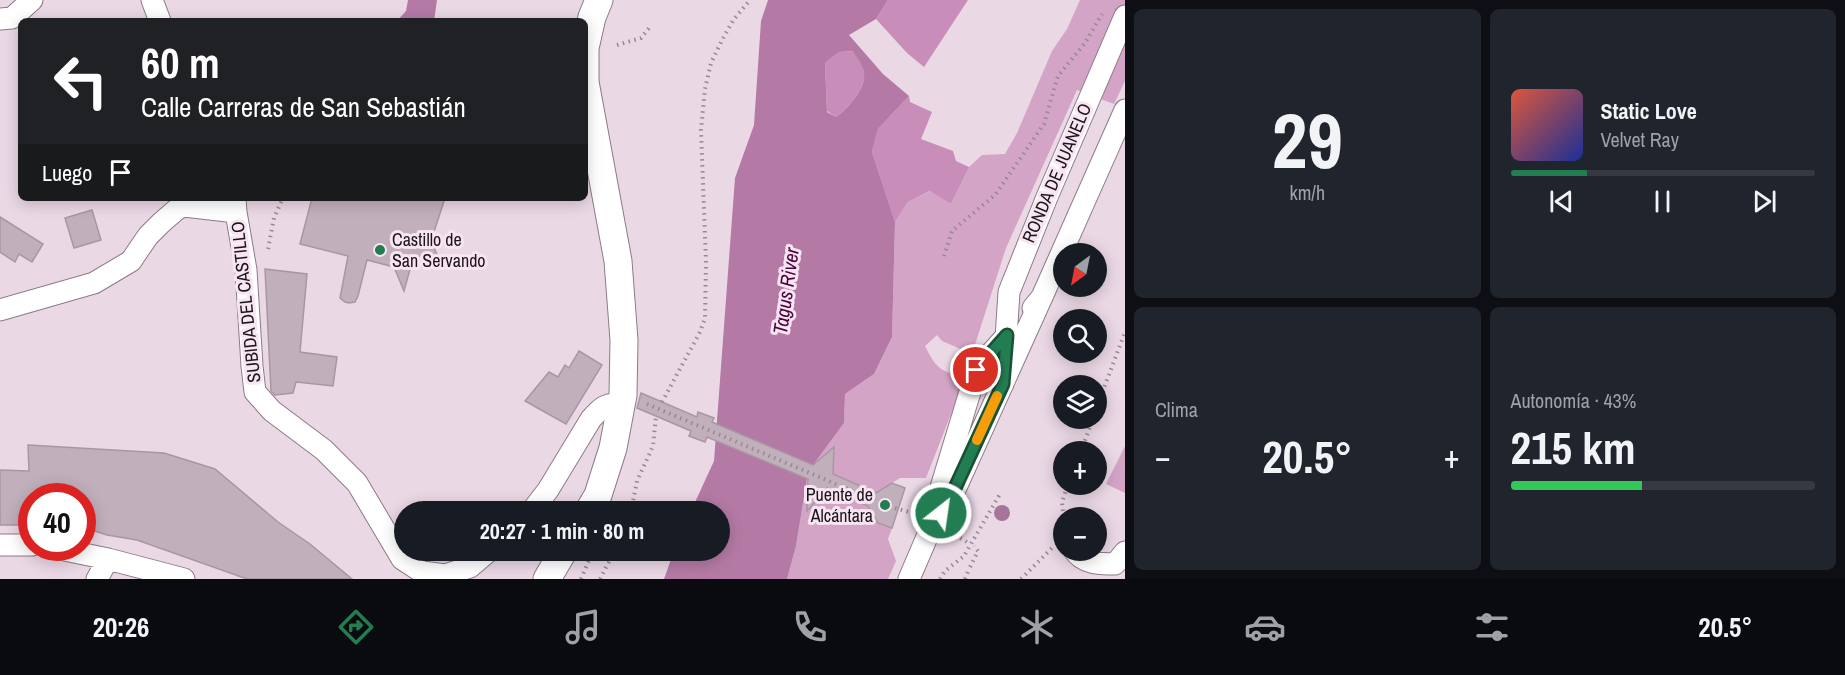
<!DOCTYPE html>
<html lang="es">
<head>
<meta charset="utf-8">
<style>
  :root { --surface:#171b24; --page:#20242c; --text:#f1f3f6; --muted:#9ea1a6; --line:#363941; --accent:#237d53 }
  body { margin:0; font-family:"Archivo Narrow",sans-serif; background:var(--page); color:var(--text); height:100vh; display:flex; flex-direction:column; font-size:22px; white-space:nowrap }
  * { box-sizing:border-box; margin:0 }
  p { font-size:20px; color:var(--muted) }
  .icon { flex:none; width:33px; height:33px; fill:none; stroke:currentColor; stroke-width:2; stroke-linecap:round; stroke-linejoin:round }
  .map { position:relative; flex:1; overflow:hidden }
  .details { display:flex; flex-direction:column; gap:9px; padding:9px; background:#0d0f14; width:720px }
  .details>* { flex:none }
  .top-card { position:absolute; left:18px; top:18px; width:570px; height:183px; border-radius:9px; box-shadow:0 3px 15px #0003; background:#202124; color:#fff; overflow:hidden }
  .needle { width:39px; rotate:212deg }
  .controls { position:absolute; left:1053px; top:243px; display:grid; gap:12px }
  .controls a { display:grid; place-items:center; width:54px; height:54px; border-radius:50%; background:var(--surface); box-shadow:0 3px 15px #0003; font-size:30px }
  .speed { position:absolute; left:18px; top:483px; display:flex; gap:12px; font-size:30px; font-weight:700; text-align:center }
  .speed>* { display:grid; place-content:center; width:78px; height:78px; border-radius:50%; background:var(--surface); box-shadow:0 3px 15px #0003; line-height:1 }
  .speed .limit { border:9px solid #d22; background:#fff; color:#111 }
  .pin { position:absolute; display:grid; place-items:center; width:51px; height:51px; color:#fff; margin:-26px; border:3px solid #fff; border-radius:50%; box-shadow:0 2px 6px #0007 }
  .me { position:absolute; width:66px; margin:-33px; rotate:30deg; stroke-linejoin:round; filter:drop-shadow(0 0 4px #0008) }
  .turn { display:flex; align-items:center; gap:21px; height:126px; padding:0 24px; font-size:27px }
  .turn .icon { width:78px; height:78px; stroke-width:2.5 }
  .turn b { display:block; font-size:42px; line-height:51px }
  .then { display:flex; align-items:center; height:57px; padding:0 24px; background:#0003; gap:12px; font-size:22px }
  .big { font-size:45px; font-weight:800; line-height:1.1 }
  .details .card { flex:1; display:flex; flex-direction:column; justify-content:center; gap:9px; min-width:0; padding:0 21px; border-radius:9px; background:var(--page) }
  .details .dial { align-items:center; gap:0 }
  .dial b { font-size:78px; line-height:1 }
  .song { display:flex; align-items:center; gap:18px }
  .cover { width:72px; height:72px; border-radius:9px; background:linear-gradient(135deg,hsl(10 70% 55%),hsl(230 70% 35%)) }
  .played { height:6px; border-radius:3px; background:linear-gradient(90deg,var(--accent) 25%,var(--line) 25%) }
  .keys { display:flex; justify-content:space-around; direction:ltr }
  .heat { display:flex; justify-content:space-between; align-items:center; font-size:33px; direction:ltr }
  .charge { height:9px; border-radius:4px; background:linear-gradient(90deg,#34c759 43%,var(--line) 0) }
  .details .tiles { flex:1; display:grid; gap:9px; grid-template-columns:repeat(2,1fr) }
  .trip { position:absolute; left:394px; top:501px; width:336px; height:60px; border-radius:30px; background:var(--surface); box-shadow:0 3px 15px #0003; font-weight:800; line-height:60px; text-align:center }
  .tab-bar { display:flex; height:96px; justify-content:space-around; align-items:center; background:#090b0e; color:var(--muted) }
  .tab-bar .icon { width:42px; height:42px }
  .tab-bar .current { color:var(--accent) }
  .tab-bar b { font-size:27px; color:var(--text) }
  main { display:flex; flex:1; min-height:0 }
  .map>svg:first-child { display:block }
  .green { fill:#d3a4c6 }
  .forest { fill:#c88db9 }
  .water { fill:#b47aa5; fill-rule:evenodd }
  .building { fill:#c1b0bc; stroke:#a897a3; stroke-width:1.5 }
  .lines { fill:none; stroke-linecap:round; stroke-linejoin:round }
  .minor-casing { stroke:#8b7b87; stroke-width:23 }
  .major-casing { stroke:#8b7b87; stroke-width:29 }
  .path { stroke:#978993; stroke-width:4; stroke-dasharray:1.5 4.5; stroke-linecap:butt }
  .minor { stroke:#fff; stroke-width:21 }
  .major { stroke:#fff; stroke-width:27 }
  .path-bridge { stroke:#978993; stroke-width:4; stroke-dasharray:1.5 4.5; stroke-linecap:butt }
  .tree { fill:#a5769a }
  .route-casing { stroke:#175136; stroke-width:15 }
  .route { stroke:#237d53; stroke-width:10 }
  .slow { stroke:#f59e0b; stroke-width:10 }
  .poi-dot { fill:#237d53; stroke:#f8e5f2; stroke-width:2 }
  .labels { text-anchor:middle; stroke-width:6; stroke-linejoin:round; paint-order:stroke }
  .street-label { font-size:18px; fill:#1c151a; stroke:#f8e5f2 }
  .poi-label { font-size:18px; fill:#1c151a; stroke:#f8e5f2; text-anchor:start }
  .water-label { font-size:20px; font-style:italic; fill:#4b023f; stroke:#f8e5f2 }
</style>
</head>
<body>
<main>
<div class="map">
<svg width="1125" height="579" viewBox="0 0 1125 579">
  <rect width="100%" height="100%" fill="#ead8e5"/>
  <!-- green -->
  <path class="green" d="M1080,0H1125V81L1114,104L1077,90L1006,248L972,354L942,341L937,335L925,346C937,370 940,370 965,378L926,478H900L879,491L872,512L892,528L888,539L896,561L888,579H787L796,546L808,472L844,423L845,394L874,374L892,337L895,222L908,202L931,191L951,204L969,167L982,155L1005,154L1017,133L1052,51L1067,29Z
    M1125,446V493L1106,484Z"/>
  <!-- forest -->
  <path class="forest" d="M888,0H968L924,67L907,53L876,19Z
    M854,51C857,58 863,66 864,73C866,89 847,109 836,117L827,111L825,63L839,52Z
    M909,96L910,102L932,112L921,139L953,151L956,161L969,167L951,204L930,191L908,202L895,222L872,152L878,129Z"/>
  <!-- water -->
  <path class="water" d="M408,0H437L434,21H397L406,11Z
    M768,0H888L876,19L849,35L883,74L909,96L878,129L872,152L895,222L892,337L874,374L845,394L844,423L808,472L796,546L787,579H664L674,551L720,550V512L691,511L714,461L735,178L754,125L761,21ZM853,51C857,58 863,66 864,73C866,89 847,109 836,117L827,112L825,63L839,52Z"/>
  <!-- building -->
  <path class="building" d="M312,198H445L431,241L440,261L414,255L404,291L394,267L367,260L358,296L355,302L349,303L345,302L340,298L348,256L300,244Z
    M92,210L101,240L74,248L65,218Z
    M0,217L43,244L32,262L19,254L15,262L0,252Z
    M265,269L307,274L300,352L337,357L333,386L296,382L293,393L275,395L271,391Z
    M579,351L602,365L566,424L525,401L549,372L558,377L565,365L569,368Z
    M641,393L697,417L698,412L714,418L712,422L813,465L834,447L833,474L876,493L892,483L905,488L892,528L878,523L868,506L827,488L807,511L808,479L707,437L705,442L689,436L691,431L637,408Z
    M28,445L164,453L215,469L278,522L310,544L352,579H247L137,540L107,535L82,527V496H32V525H0V470L29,471Z"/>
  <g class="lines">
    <defs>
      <path id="minor" d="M152,0L160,21
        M0,19L12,18L32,0
        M235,198L236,212L246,270L252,366L255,392L272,411L324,450L357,483L402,559L422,572L445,575L470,567L490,550
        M184,206L236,212
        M1033,308L1042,297L1125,110
        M0,310L94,283L131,261L148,236L161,223L176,210L197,198
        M976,370L1009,333
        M1003,384L1009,292L1047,197L1125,16
        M935,507L980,359
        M531,512L548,490L591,419C601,408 605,403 621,404
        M0,545H32
        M55,548L108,559L184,579
        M1074,550C1083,564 1100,564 1115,564L1125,552
        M97,579L108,559
        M909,579L933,523L949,503L1042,297"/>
      <path id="major" d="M588,512L598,495L613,448L623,395L624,340L618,261L585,82V48L592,17L599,0
        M547,579L564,550"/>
    </defs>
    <!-- minor casing -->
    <use href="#minor" class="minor-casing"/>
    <!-- major casing -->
    <use href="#major" class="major-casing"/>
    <!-- path -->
    <path class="path" d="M617,45L641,38L650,27
      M268,249L274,218L283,198
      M944,256L952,231L995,195L1044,124L1058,76L1085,43L1102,14
      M662,402L700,332L705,318L706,263L701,130L705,89L711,63L722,40L734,19L750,0
      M1096,409L1125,332
      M1081,452L1093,418
      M895,508L913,513
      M631,512L637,481L653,446L656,416
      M1064,523L1062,502L1068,484
      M950,532L967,542
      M970,567L978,551L974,546
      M581,579L589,560L588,551
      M600,579L615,550
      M940,579L945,571L964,556L1000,494
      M965,579L969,569
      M1021,579L1054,546"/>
    <!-- minor -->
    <use href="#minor" class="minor"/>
    <!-- major -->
    <use href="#major" class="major"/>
    <!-- path-bridge -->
    <path class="path-bridge" d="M647,404L876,501"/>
  </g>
  <!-- trees -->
  <circle class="tree" cx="1002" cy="513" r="8"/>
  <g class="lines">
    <defs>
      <path id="route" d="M941,513L948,503L1003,384L1007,335L976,370"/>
    </defs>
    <!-- route casing -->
    <use href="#route" class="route-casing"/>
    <!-- route -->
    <use href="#route" class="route"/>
    <!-- slow -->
    <path class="slow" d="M977,440L997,396"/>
  </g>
  <!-- markers -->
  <g class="poi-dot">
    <circle cx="380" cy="250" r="6"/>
    <circle cx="885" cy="505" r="6"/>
  </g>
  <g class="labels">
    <!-- street labels -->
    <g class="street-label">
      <text transform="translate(1057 173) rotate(-67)" y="6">RONDA DE JUANELO</text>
      <text transform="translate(246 302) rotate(-96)" y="6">SUBIDA DEL CASTILLO</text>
    </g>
    <!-- poi labels -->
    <g class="poi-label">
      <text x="392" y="246">Castillo de<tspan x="392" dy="21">San Servando</tspan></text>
      <text x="873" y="501" text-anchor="end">Puente de<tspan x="873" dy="21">Alcántara</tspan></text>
    </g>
    <!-- water labels -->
    <g class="water-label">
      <text transform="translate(786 291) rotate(-82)" y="7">Tagus River</text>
    </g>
  </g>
</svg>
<div class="controls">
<a><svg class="needle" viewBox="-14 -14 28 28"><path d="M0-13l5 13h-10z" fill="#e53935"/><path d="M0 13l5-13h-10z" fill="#9ea1a6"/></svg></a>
<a><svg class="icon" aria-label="search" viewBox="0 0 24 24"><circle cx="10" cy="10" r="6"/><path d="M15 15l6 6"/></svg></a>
<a><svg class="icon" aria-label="layers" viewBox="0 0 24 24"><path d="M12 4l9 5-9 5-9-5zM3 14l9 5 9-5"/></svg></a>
<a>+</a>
<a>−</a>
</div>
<div class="speed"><div class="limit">40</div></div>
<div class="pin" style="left:976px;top:370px;background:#d93025"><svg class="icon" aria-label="arrive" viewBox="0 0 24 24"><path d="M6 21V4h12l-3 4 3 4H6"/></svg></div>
<svg class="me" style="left:941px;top:513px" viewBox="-20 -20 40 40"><circle r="17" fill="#237d53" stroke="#fff" stroke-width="3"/><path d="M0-11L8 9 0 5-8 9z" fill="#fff"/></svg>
<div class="trip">20:27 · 1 min · 80 m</div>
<div class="top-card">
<div class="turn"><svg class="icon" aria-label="left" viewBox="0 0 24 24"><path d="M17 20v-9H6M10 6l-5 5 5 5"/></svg><div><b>60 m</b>Calle Carreras de San Sebastián</div></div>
<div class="then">Luego<svg class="icon" aria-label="arrive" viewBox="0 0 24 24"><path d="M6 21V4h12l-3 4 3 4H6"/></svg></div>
</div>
</div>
<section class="details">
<div class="tiles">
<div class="card dial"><b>29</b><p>km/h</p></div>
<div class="card">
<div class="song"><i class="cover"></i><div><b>Static Love</b><p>Velvet Ray</p></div></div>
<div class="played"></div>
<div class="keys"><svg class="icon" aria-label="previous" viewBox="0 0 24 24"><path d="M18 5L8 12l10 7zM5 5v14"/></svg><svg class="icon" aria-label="pause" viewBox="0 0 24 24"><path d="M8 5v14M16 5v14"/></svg><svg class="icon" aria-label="next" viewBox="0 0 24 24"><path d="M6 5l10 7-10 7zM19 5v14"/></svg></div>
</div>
<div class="card"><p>Clima</p>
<div class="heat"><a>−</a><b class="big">20.5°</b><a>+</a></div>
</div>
<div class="card"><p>Autonomía · 43%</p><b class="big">215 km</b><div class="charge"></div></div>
</div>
</section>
</main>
<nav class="tab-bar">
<b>20:26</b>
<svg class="icon current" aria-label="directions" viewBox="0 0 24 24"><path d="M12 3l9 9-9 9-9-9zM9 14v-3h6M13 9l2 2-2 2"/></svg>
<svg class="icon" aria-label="music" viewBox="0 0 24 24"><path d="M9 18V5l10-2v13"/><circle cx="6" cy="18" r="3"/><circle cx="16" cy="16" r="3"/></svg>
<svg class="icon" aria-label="phone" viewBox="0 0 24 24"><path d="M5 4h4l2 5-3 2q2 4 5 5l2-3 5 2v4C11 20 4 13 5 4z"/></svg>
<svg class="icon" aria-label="climate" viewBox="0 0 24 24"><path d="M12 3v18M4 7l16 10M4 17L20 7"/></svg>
<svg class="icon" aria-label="car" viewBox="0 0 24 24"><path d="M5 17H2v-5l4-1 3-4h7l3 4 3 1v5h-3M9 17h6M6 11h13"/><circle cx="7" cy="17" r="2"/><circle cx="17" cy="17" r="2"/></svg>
<svg class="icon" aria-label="filters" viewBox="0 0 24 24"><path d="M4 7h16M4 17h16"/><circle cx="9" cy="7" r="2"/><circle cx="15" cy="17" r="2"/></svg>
<b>20.5°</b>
</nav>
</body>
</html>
